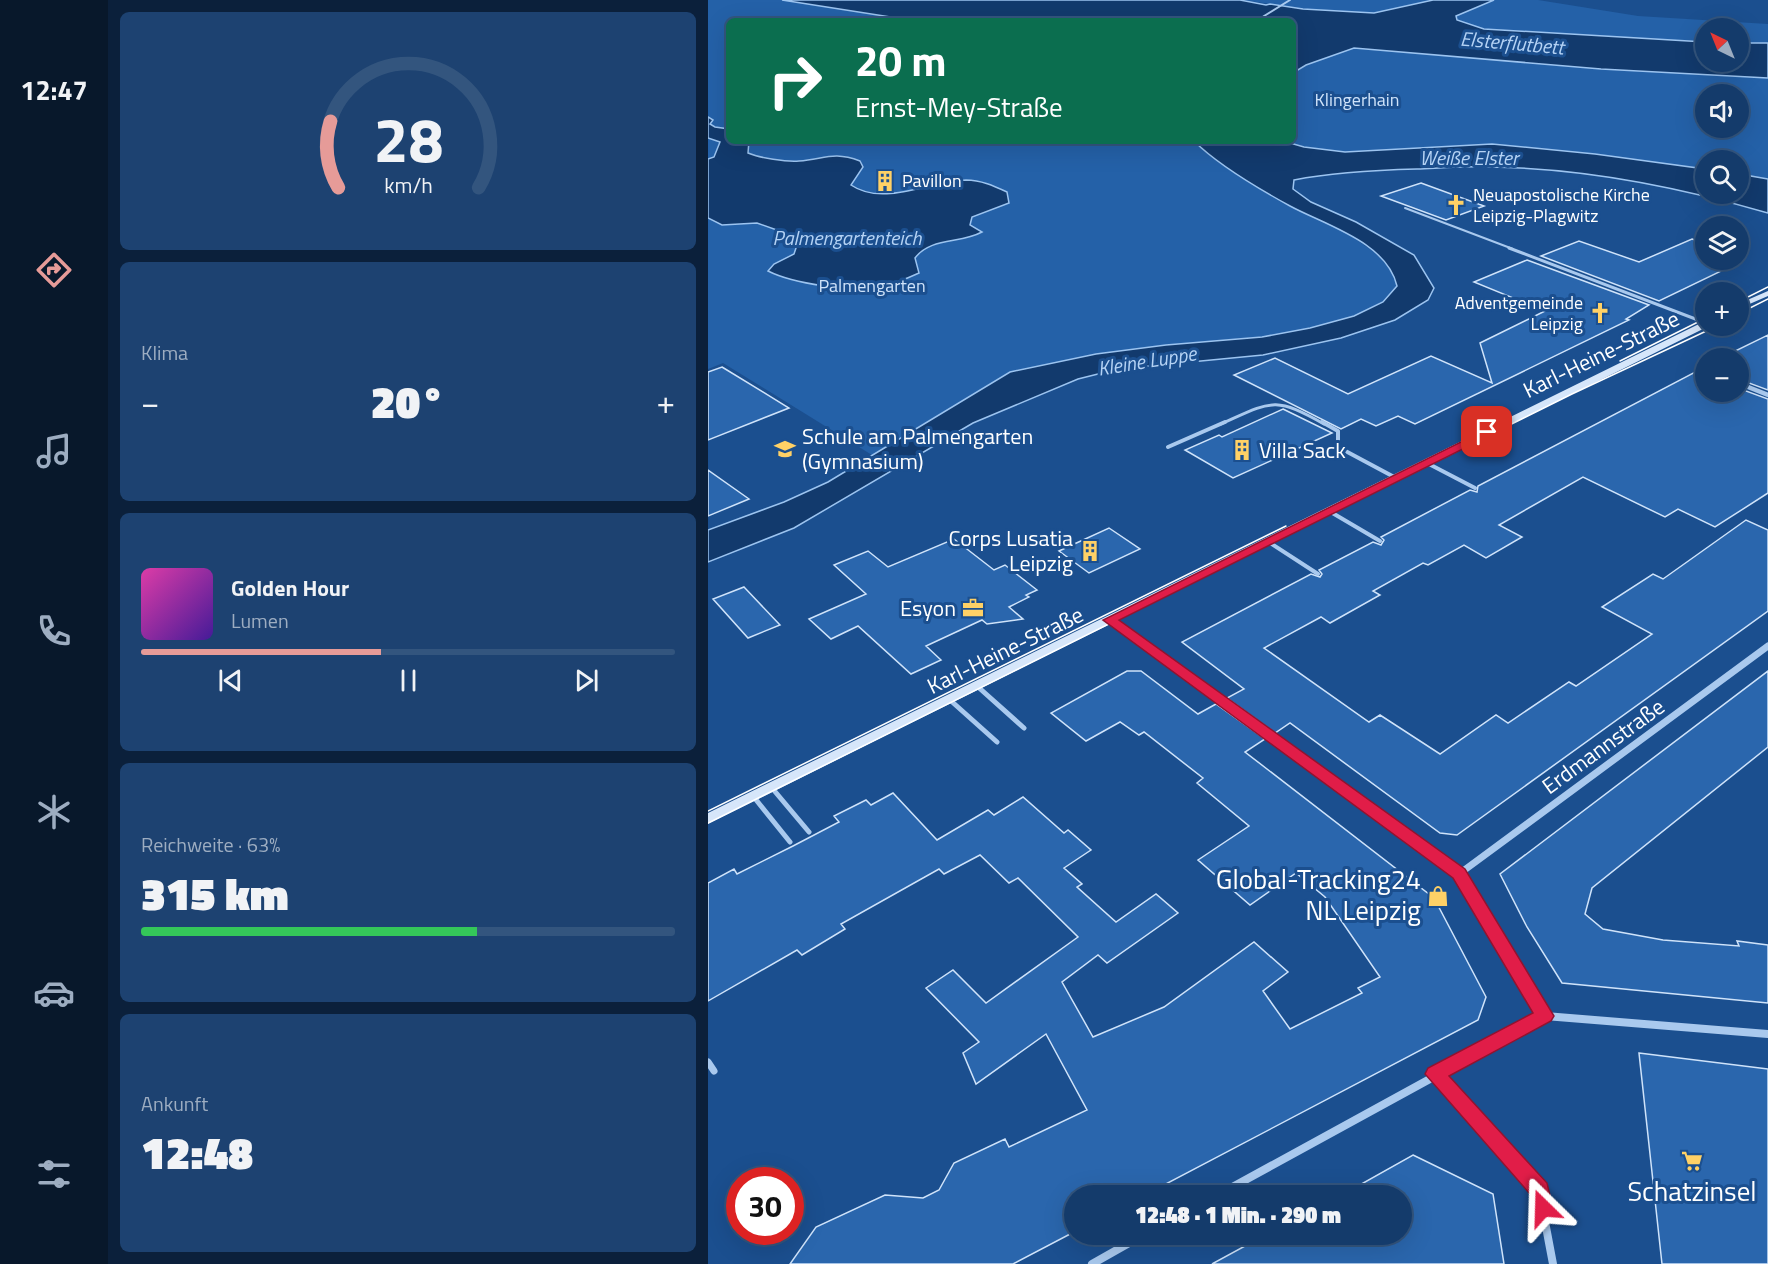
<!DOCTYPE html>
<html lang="de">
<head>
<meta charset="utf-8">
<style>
  :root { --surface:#143b6b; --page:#1d4271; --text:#f1f3f6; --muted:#9dadc1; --line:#33557e; --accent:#e69b98 }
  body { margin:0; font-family:"Titillium Web",sans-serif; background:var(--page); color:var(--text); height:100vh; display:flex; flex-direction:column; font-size:22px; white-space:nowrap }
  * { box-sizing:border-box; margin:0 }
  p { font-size:20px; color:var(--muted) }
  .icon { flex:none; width:33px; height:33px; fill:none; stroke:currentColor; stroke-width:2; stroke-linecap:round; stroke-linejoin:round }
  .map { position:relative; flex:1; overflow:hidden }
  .panel { display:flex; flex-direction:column; gap:12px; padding:12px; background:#0b203b; width:600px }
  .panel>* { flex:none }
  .hud { position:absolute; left:18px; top:18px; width:570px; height:126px; border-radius:9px; box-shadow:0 6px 24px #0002,0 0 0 2px var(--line); background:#0b6e4f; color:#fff; overflow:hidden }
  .needle { width:39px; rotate:317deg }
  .fabs { position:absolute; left:987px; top:18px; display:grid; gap:12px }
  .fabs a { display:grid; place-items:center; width:54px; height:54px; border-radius:50%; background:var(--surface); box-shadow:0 6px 24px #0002,0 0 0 2px var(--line); font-size:30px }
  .speed { position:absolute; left:18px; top:1167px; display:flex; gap:12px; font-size:30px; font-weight:700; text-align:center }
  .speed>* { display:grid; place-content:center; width:78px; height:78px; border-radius:50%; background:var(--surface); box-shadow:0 6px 24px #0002,0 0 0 2px var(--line); line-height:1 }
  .speed .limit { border:9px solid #d22; background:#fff; color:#111 }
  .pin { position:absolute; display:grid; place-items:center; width:51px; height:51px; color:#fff; margin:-26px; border-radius:12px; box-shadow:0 3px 9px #0006 }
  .me { position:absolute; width:66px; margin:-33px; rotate:338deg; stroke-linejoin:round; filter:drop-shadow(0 0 4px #0008) }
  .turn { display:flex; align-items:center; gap:21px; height:126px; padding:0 30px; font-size:27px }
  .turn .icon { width:78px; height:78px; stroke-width:2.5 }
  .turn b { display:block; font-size:42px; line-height:51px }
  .big { font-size:45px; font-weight:800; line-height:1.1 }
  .panel .tile { flex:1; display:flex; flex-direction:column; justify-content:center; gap:9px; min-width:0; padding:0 21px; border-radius:9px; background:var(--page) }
  .panel .dial { align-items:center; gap:0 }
  .dial svg { height:156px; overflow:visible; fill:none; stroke:var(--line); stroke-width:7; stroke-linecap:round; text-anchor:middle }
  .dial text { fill:var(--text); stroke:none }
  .song { display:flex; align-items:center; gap:18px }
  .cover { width:72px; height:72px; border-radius:9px; background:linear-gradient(135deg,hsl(320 70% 55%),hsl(260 70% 35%)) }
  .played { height:6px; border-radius:3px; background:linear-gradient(90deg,var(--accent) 45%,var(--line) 45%) }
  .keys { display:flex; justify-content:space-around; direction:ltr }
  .heat { display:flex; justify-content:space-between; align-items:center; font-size:33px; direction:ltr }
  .charge { height:9px; border-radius:4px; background:linear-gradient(90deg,#34c759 63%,var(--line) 0) }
  .trip { position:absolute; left:356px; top:1185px; width:348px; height:60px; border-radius:30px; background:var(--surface); box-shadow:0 6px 24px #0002,0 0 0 2px var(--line); font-weight:800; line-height:60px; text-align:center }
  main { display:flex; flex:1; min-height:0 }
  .dock { display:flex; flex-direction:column; width:108px; justify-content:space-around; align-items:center; background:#08182b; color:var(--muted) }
  .dock .icon { width:42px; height:42px }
  .dock .active { color:var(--accent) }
  .dock b { font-size:27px; color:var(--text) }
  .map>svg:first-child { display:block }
  .green { fill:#2461a8; fill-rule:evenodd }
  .water { fill:#123a6d; stroke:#9cc4f0; stroke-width:1.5 }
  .building { fill:#2a66ad; stroke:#cfe3fa; stroke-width:1.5 }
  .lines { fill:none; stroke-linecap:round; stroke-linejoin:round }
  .lane-far4 { stroke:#a9c9ee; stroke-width:2 }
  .lane-far3 { stroke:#a9c9ee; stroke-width:3 }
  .lane-far2 { stroke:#a9c9ee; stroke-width:4 }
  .lane-far1 { stroke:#a9c9ee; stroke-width:5 }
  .lane { stroke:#a9c9ee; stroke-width:7 }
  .street-far3 { stroke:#a9c9ee; stroke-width:4.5 }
  .street-far2 { stroke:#a9c9ee; stroke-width:5 }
  .street-far1 { stroke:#a9c9ee; stroke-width:7 }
  .street { stroke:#a9c9ee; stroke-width:8 }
  .secondary { fill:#d6e6fa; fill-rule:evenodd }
  .tram { stroke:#fff; stroke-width:1.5 }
  .route { fill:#e11d48; stroke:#92132f; stroke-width:1.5 }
  .labels { text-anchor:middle; stroke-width:6; stroke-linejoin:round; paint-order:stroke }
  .far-park-label { font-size:18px; fill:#cfe3fa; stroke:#1b4f8f }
  .far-poi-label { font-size:18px; fill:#fff; stroke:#1b4f8f; text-anchor:start }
  .far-water-label { font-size:20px; font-style:italic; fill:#b5d3f5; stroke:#1b4f8f }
  .street-label { font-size:22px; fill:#fff; stroke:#1b4f8f }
  .poi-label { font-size:22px; fill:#fff; stroke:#1b4f8f; text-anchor:start }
  .near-poi-label { font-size:27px; fill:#fff; stroke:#1b4f8f; text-anchor:end }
</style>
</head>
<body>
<main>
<nav class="dock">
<b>12:47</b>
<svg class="icon active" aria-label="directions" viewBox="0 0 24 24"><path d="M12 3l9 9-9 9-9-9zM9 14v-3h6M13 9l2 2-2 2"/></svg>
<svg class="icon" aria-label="music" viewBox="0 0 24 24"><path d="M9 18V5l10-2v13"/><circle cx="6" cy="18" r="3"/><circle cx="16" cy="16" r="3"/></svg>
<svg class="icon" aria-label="phone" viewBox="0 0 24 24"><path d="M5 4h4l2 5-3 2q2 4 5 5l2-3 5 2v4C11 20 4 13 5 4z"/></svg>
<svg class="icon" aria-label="climate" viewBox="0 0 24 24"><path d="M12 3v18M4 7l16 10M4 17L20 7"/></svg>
<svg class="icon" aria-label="car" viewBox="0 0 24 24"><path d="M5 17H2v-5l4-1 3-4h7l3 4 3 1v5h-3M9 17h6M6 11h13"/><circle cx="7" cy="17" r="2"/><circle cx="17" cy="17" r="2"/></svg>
<svg class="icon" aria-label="filters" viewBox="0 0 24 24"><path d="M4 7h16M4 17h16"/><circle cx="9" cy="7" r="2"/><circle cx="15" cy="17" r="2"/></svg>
</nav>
<section class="panel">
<div class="tile dial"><svg viewBox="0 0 100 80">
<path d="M14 69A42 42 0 1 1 86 69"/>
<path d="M14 69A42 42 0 0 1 10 35" stroke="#e69b98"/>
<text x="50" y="56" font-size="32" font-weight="700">28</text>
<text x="50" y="72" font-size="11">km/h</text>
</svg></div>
<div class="tile"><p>Klima</p>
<div class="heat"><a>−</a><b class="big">20°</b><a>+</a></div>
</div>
<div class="tile">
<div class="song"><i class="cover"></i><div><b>Golden Hour</b><p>Lumen</p></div></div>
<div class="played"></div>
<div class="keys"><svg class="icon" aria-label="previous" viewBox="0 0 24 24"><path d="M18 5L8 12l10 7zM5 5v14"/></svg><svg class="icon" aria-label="pause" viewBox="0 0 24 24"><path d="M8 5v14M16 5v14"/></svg><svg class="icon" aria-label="next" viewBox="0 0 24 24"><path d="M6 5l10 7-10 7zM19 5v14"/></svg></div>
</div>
<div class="tile"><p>Reichweite · 63%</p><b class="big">315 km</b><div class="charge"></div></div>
<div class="tile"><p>Ankunft</p><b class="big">12:48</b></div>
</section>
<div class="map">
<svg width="1060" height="1264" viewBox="0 0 1060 1264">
  <rect width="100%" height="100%" fill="#1b4f8f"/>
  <!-- green -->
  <path class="green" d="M0,0H74L208,21H21V141H486L555,191L584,207L633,229L666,252L685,271L689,286L675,302L646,316L602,328L554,337L458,345L388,354L302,372L164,455L15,363L0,369Z
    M535,0H725L666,13L595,9Z
    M786,0H830L930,16L1060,24V43H1031L1030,28H998L997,42L975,41L776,29L749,20L748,16Z
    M646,48L893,69L1060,78V179L1031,174L1030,160H998L997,169L887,154L784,144L637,152L596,147L575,141H585V73L598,65ZM998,94H1030V128H998Z"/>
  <!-- water -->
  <path class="water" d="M74,0H532L558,5L562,4L595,9L666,13L725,0H786L748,16L749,20L776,29L997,42L998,62H1030L1031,43H1060V78L893,69L646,48L598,65L585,73V21L543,18L538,19L547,21H208Z
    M0,117L5,120L2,124L7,127L21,129V141H41L40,153C52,158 78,162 91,161C117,159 125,151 152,161L155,167L143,185C175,207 222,181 258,180C273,180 286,186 299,192L301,203L264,217L262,225L274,232C252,244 223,237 207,258L211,273C198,279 186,284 171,287C143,292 86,284 60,271L66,264L86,254L89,245L80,234L49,223L14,225L0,218V159L6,157L12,142L0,138Z
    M486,141H575L596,147L637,152L784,144L887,154L997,169L998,194H1030L1031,174L1060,179V213C971,187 875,168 782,167C757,166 733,168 709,169C668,170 626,172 586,180L585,189L603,202L648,222L706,255L726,288L720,300L687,320L633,338L555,355L410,369L370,379L265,423L86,528L0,562V530L76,502L120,482L302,372L388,354L458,345L554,337L602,328L646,316L675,302L689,286C679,242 617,225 582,206C551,189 511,166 486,141Z"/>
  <!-- building -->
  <path class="building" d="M713,183L776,206L738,220L673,196Z
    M984,239L998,244V260H1030V255L1037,257L1031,260L1034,261L951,301L833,256L871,241L931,262Z
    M819,260L941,305L918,319L921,320L707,424L690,416L668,426L653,419L633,429L526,375L567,358L640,394L723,356L784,383L772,343L837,311L766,282Z
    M1060,335V390L1030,379V358H1013Z
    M14,367L81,408L0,440V372Z
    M991,370L998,374V392H1030V388L1060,399V493L1007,527L970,509L957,517L875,477L791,525L814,537L778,558L756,545L720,565L715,563L665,591L672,595L622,623L613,617L556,648L661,722L672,715L732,754L788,715L800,723L861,682L868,686L944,634L894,607L945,574L955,579L1038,520L1060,530V611L749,835L732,833L582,723L567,733L519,698L536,689L474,642L603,574L612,577L614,574L611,570L665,542L673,545L676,540L673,537L762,490L769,492L770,486Z
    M575,409L624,433L525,478L477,450L511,435L514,437Z
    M0,470L41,499L0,516Z
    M401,528L432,549L381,573L351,551Z
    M246,539L286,570L297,565L329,590L318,595L321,597L301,607L315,619L279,624L274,620L218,646L233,660L203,674L150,626L123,639L101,619L158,594L126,565L160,551L180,567Z
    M36,587L72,625L40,638L5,599Z
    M419,671H433L490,714L508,704L557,739L537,752L726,898L778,997L770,1020L435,1196H366V1232L305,1264H82L108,1227L177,1195L215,1198L231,1190L246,1163L297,1139L301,1147L379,1110L338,1034L268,1084L255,1053L271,1042L218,988L245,970L278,1003L370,937L310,878L301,883L272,855L236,874L231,869L133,924L137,929L94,955L89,950L0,1001V883L26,869L29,874L85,846L131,822L126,816L158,800L163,805L185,793L229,840L280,810L286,815L315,797L356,833L360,830L383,850L356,868L374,884L369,887L408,922L448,894L470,913L399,963L390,955L354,982L385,1037L456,1007L546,942L580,972L555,991L582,1029L654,993L650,988L672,977L617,897L588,873L542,905L490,860L541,826L489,783L495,778L436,732L431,735L412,722L378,741L343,713Z
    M1060,671V747L884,888L877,914L895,929L955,940L1031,946L1029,941L1060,945V1003L854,983L819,927L792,874Z
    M931,1053L1060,1069V1264H954Z
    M705,1155L785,1194L796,1264H504L559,1234H693V1196H632Z"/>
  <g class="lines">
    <!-- lane-far4 -->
    <path class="lane-far4" d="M548,21L582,0
      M697,208L805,249"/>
    <!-- lane-far3 -->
    <path class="lane-far3" d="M801,248L998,323
      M513,424C564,401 566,396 616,424"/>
    <!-- lane-far2 -->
    <path class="lane-far2" d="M614,422L630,431V447L688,478
      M460,447L517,422
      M719,463L767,488
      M621,511L672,541
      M559,541L610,574"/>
    <!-- lane-far1 -->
    <path class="lane-far1" d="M269,686L316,728
      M242,700L289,742
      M64,788L101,832
      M45,796L82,842"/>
    <!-- lane -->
    <path class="lane" d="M0,1062L6,1071"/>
    <!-- street-far3 -->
    <path class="street-far3" d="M995,369L998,370
      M1030,383L1060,395"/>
    <!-- street-far2 -->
    <path class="street-far2" d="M402,620L433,643"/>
    <!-- street-far1 -->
    <path class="street-far1" d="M431,641L751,874L778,918
      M751,874L1060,646"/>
    <!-- street -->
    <path class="street" d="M777,917L837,1016
      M727,1074L831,1190L845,1264
      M508,1196L837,1016L1060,1034
      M384,1264L437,1234"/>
    <!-- secondary -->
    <path class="secondary" d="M1060,291V296L1030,309V304Z
      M995,322H998V326H1001L0,824V813Z"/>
    <!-- tram -->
    <path class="tram" d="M1030,302L1060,287
      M1030,314L1060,299
      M912,361L998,318
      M0,811L578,526
      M0,823L864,394L1009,326"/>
  </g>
  <!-- route -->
  <path class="route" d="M779,429L785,432L783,435L411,620L757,869L846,1016L843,1021L741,1076L839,1183L845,1208L842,1215L835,1218L827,1215L822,1194L717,1074L720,1068L825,1013L745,878L395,620Z"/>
  <!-- icons -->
  <defs>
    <symbol id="building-bare" viewBox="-9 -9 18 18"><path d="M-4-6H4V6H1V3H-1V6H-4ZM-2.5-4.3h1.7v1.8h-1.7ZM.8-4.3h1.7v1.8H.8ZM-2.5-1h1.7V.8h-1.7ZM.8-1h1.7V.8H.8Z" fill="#ffd166" stroke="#1b4f8f" stroke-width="2.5" paint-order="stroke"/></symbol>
    <symbol id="church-bare" viewBox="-9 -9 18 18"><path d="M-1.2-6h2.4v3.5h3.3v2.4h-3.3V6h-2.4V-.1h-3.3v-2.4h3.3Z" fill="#ffd166" stroke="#1b4f8f" stroke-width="2.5" paint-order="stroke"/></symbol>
    <symbol id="school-bare" viewBox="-9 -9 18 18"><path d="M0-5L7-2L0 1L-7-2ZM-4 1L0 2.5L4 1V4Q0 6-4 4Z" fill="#ffd166" stroke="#1b4f8f" stroke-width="2.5" paint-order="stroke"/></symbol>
    <symbol id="office-bare" viewBox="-9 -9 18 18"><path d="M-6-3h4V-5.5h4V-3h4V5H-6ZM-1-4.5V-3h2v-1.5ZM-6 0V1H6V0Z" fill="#ffd166" stroke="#1b4f8f" stroke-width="2.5" paint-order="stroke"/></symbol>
    <symbol id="shop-bare" viewBox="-9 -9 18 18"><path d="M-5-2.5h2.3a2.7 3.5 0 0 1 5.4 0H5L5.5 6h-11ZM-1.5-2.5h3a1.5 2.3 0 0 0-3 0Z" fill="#ffd166" stroke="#1b4f8f" stroke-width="2.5" paint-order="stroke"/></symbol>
    <symbol id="supermarket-bare" viewBox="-9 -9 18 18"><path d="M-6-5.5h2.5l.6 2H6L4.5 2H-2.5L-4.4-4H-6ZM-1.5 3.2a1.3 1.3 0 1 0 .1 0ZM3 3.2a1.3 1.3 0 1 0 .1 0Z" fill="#ffd166" stroke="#1b4f8f" stroke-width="2.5" paint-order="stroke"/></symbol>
  </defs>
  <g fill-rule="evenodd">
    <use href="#building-bare" x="162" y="166" width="30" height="30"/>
    <use href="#church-bare" x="733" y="190" width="30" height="30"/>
    <use href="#church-bare" x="877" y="298" width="30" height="30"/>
    <use href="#school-bare" x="62" y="434" width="30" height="30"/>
    <use href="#building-bare" x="519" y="435" width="30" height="30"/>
    <use href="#building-bare" x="367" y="536" width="30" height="30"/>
    <use href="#office-bare" x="250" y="593" width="30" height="30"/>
    <use href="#shop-bare" x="715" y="881" width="30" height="30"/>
    <use href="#supermarket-bare" x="969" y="1146" width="30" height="30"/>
  </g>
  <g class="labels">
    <!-- far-park labels -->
    <g class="far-park-label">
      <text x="649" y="106">Klingerhain</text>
      <text x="164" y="292">Palmengarten</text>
    </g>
    <!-- far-poi labels -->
    <g class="far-poi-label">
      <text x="194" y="187">Pavillon</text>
      <text x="765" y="201">Neuapostolische Kirche<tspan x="765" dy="21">Leipzig-Plagwitz</tspan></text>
      <text x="875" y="309" text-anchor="end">Adventgemeinde<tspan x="875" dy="21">Leipzig</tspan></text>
    </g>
    <!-- far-water labels -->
    <g class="far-water-label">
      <text transform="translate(804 43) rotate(5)" y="7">Elsterflutbett</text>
      <text x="761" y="165">Weiße Elster</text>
      <text x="139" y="245">Palmengartenteich</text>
      <text transform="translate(439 361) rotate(-9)" y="7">Kleine Luppe</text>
    </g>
    <!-- street labels -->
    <g class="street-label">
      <text transform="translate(893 354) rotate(-26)" y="8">Karl-Heine-Straße</text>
      <text transform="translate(297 650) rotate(-26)" y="8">Karl-Heine-Straße</text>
      <text transform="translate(895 746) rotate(-36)" y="8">Erdmannstraße</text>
    </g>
    <!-- poi labels -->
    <g class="poi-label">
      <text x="94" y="444">Schule am Palmengarten<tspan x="94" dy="25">(Gymnasium)</tspan></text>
      <text x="551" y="458">Villa Sack</text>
      <text x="365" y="546" text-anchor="end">Corps Lusatia<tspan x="365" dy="25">Leipzig</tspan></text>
      <text x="248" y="616" text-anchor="end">Esyon</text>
    </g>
    <!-- near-poi labels -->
    <g class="near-poi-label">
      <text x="713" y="889">Global-Tracking24<tspan x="713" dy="31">NL Leipzig</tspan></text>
      <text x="984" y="1201" text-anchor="middle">Schatzinsel</text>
    </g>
  </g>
</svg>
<div class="fabs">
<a><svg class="needle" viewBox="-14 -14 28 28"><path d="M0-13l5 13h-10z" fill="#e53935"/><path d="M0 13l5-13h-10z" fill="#9dadc1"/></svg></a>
<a><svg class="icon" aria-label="sound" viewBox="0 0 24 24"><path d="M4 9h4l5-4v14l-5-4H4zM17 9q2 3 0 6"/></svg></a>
<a><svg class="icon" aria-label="search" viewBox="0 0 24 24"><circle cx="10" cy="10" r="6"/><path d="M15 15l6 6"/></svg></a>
<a><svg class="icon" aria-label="layers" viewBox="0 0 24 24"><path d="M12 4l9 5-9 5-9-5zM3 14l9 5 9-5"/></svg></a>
<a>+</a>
<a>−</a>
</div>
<div class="speed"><div class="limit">30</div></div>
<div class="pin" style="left:779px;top:432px;background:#d93025"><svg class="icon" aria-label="arrive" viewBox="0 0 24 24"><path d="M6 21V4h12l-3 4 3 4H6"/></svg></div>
<svg class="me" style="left:835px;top:1208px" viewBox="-20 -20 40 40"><path d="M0-17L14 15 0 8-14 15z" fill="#e11d48" stroke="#fff" stroke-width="4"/></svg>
<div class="trip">12:48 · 1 Min. · 290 m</div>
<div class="hud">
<div class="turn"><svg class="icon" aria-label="right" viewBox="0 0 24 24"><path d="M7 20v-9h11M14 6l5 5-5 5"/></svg><div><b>20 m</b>Ernst-Mey-Straße</div></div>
</div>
</div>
</main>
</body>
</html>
